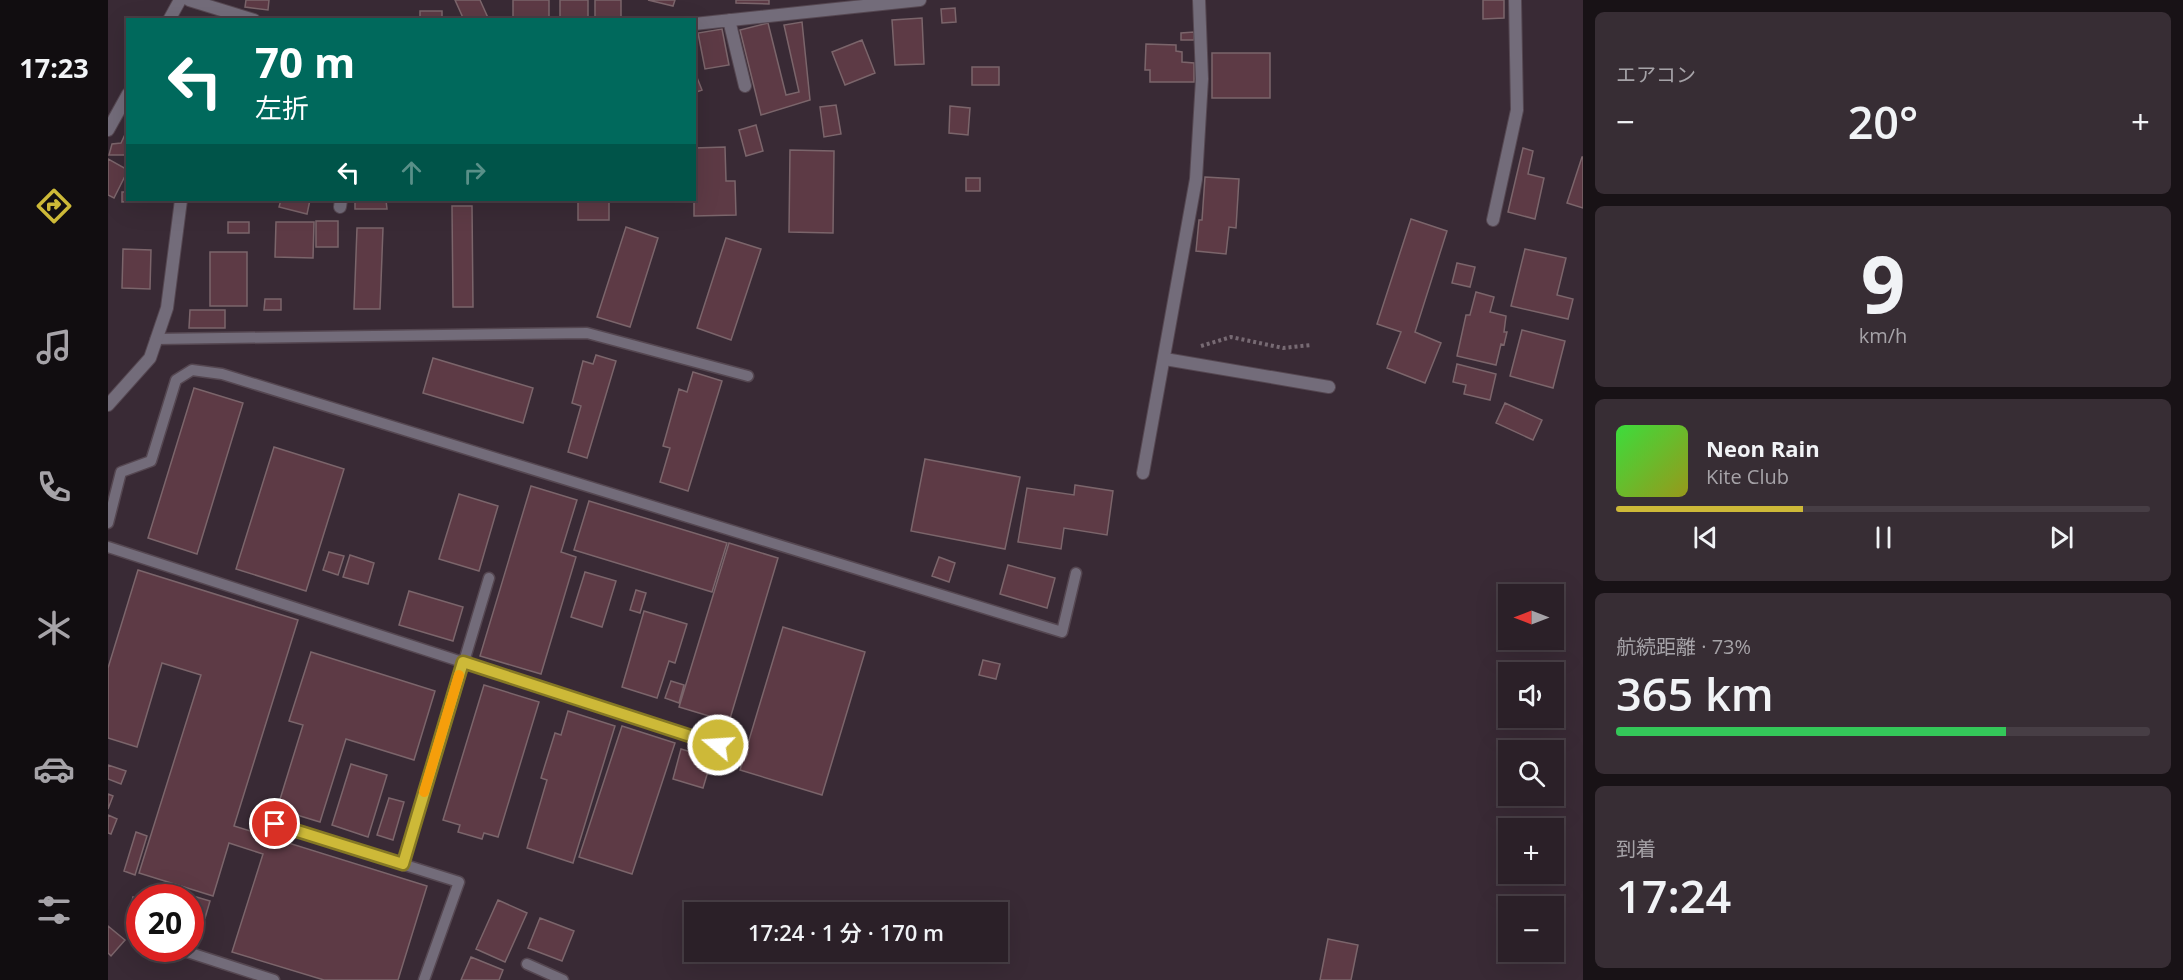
<!DOCTYPE html>
<html lang="ja">
<head>
<meta charset="utf-8">
<style>
  :root { --surface:#2b2028; --page:#372d34; --text:#f1f3f6; --muted:#a6a3a8; --line:#473e45; --accent:#cdb938 }
  body { margin:0; font-family:"Open Sans","Noto Sans JP",sans-serif; background:var(--page); color:var(--text); height:100vh; display:flex; flex-direction:column; font-size:22px; white-space:nowrap }
  * { box-sizing:border-box; margin:0 }
  p { font-size:20px; color:var(--muted) }
  .icon { flex:none; width:33px; height:33px; fill:none; stroke:currentColor; stroke-width:2; stroke-linecap:round; stroke-linejoin:round }
  .map { position:relative; flex:1; overflow:hidden }
  .side { display:flex; flex-direction:column; gap:12px; padding:12px; background:#181216; width:600px }
  .side>* { flex:none }
  .hud { position:absolute; left:18px; top:18px; width:570px; height:183px; border-radius:0px; box-shadow:0 6px 24px #0002,0 0 0 2px var(--line); background:#00695c; color:#fff; overflow:hidden }
  .needle { width:39px; rotate:270deg }
  .tools { position:absolute; left:1390px; top:584px; display:grid; gap:12px }
  .tools a { display:grid; place-items:center; width:66px; height:66px; border-radius:0px; background:var(--surface); box-shadow:0 6px 24px #0002,0 0 0 2px var(--line); font-size:30px }
  .speed { position:absolute; left:18px; top:884px; display:flex; gap:12px; font-size:30px; font-weight:700; text-align:center }
  .speed>* { display:grid; place-content:center; width:78px; height:78px; border-radius:50%; background:var(--surface); box-shadow:0 6px 24px #0002,0 0 0 2px var(--line); line-height:1 }
  .speed .limit { border:9px solid #d22; background:#fff; color:#111 }
  .pin { position:absolute; display:grid; place-items:center; width:51px; height:51px; color:#fff; margin:-26px; border:3px solid #fff; border-radius:50%; box-shadow:0 2px 6px #0007 }
  .me { position:absolute; width:66px; margin:-33px; rotate:288deg; stroke-linejoin:round; filter:drop-shadow(0 0 4px #0008) }
  .turn { display:flex; align-items:center; gap:21px; height:126px; padding:0 30px; font-size:27px }
  .turn .icon { width:78px; height:78px; stroke-width:2.5 }
  .turn b { display:block; font-size:42px; line-height:51px }
  .lanes { display:flex; align-items:center; height:57px; padding:0 30px; background:#0003; justify-content:center; gap:30px; direction:ltr }
  .lanes .off { opacity:.35 }
  .big { font-size:45px; font-weight:600; line-height:1.1 }
  .side .card { flex:1; display:flex; flex-direction:column; justify-content:center; gap:9px; min-width:0; padding:0 21px; border-radius:9px; background:var(--page) }
  .side .dial { align-items:center; gap:0 }
  .dial b { font-size:78px; line-height:1 }
  .song { display:flex; align-items:center; gap:18px }
  .cover { width:72px; height:72px; border-radius:9px; background:linear-gradient(135deg,hsl(120 70% 55%),hsl(60 70% 35%)) }
  .played { height:6px; border-radius:3px; background:linear-gradient(90deg,var(--accent) 35%,var(--line) 35%) }
  .keys { display:flex; justify-content:space-around; direction:ltr }
  .heat { display:flex; justify-content:space-between; align-items:center; font-size:33px; direction:ltr }
  .charge { height:9px; border-radius:4px; background:linear-gradient(90deg,#34c759 73%,var(--line) 0) }
  .trip { position:absolute; left:576px; top:902px; width:324px; height:60px; border-radius:0px; background:var(--surface); box-shadow:0 6px 24px #0002,0 0 0 2px var(--line); font-weight:600; line-height:60px; text-align:center }
  main { display:flex; flex:1; min-height:0 }
  .menu { display:flex; flex-direction:column; width:108px; justify-content:space-around; align-items:center; background:#110d10; color:var(--muted) }
  .menu .icon { width:42px; height:42px }
  .menu .selected { color:var(--accent) }
  .menu b { font-size:27px; color:var(--text) }
  .map>svg:first-child { display:block }
  .building { fill:#5d3a45; stroke:#7b656b; stroke-width:1.5 }
  .lines { fill:none; stroke-linecap:round; stroke-linejoin:round }
  .service-casing { stroke:#554751; stroke-width:13 }
  .minor-casing { stroke:#554751; stroke-width:14 }
  .path { stroke:#776a73; stroke-width:4; stroke-dasharray:3 3; stroke-linecap:butt }
  .service { stroke:#736c7a; stroke-width:10 }
  .minor { stroke:#736c7a; stroke-width:12 }
  .route-casing { stroke:#857824; stroke-width:15 }
  .route { stroke:#cdb938; stroke-width:10 }
  .slow { stroke:#f59e0b; stroke-width:10 }
</style>
</head>
<body>
<main>
<nav class="menu">
<b>17:23</b>
<svg class="icon selected" aria-label="directions" viewBox="0 0 24 24"><path d="M12 3l9 9-9 9-9-9zM9 14v-3h6M13 9l2 2-2 2"/></svg>
<svg class="icon" aria-label="music" viewBox="0 0 24 24"><path d="M9 18V5l10-2v13"/><circle cx="6" cy="18" r="3"/><circle cx="16" cy="16" r="3"/></svg>
<svg class="icon" aria-label="phone" viewBox="0 0 24 24"><path d="M5 4h4l2 5-3 2q2 4 5 5l2-3 5 2v4C11 20 4 13 5 4z"/></svg>
<svg class="icon" aria-label="climate" viewBox="0 0 24 24"><path d="M12 3v18M4 7l16 10M4 17L20 7"/></svg>
<svg class="icon" aria-label="car" viewBox="0 0 24 24"><path d="M5 17H2v-5l4-1 3-4h7l3 4 3 1v5h-3M9 17h6M6 11h13"/><circle cx="7" cy="17" r="2"/><circle cx="17" cy="17" r="2"/></svg>
<svg class="icon" aria-label="filters" viewBox="0 0 24 24"><path d="M4 7h16M4 17h16"/><circle cx="9" cy="7" r="2"/><circle cx="15" cy="17" r="2"/></svg>
</nav>
<div class="map">
<svg width="1475" height="980" viewBox="0 0 1475 980">
  <rect width="100%" height="100%" fill="#392a35"/>
  <!-- building -->
  <path class="building" d="M138,0H161L160,10L137,7Z
    M347,0H372L381,20H356Z
    M405,0H441V20H405Z
    M452,0H480V20H452Z
    M487,0H513V18L487,17Z
    M540,0H567L565,6Z
    M628,0H661V4L628,3Z
    M1375,0H1396V18L1375,19Z
    M847,8L848,22L834,23L833,9Z
    M312,11H334V20H312Z
    M814,18L816,64L787,65L784,20Z
    M694,22L702,100L653,115L632,30L660,23L678,95L691,92L676,25Z
    M614,29L621,65L597,69L590,33Z
    M1086,32V40H1073V33Z
    M754,40L767,73L737,85L724,52Z
    M1038,44L1068,45V51L1074,52V62L1086,63V82H1042V70H1037Z
    M1104,53H1162V98H1104Z
    M864,67H891V85H864Z
    M586,70L594,90L586,93Z
    M728,105L733,134L716,137L712,107Z
    M842,106L862,108L860,135L841,133Z
    M648,125L655,151L638,156L631,130Z
    M20,128V155H1L4,144L13,143Z
    M617,147L618,181H627L628,215L586,216V148Z
    M1415,148L1425,151L1420,174L1436,178L1427,219L1400,212Z
    M682,150L726,151L725,233L681,232Z
    M1474,157H1475V208L1459,203Z
    M0,159L20,170L6,198L0,195Z
    M1097,177L1131,179L1128,228L1121,227L1118,254L1088,251L1091,220H1094Z
    M858,178H872V191H858Z
    M14,192H20V200H29V201L14,202Z
    M173,200H202L199,214L171,207Z
    M247,200H278L279,209H247Z
    M470,200H501V220H470Z
    M344,206H364L365,307H345Z
    M1303,219L1339,231L1307,332L1333,343L1317,383L1279,368L1293,332L1269,324Z
    M208,221H230V247H208Z
    M120,222H141V233H120Z
    M168,222H206L205,258L167,257Z
    M518,227L550,238L522,327L489,317Z
    M249,228H275L272,309H246Z
    M618,238L653,249L623,340L589,328Z
    M15,249L43,250L42,289L14,288Z
    M1417,249L1458,258L1449,295L1465,299L1460,319L1403,306Z
    M102,252H139V306H102Z
    M1349,263L1367,267L1362,287L1344,283Z
    M1368,292L1386,297L1382,312L1398,316L1396,332H1399L1396,345L1393,344L1388,365L1349,356L1358,315H1362Z
    M157,299H173V310H156Z
    M82,310H117V328H81Z
    M1414,330L1457,341L1445,388L1402,376Z
    M488,355L508,361L479,458L460,452L473,406L464,403L475,361L485,364Z
    M325,358L425,388L415,423L315,393Z
    M1349,364L1388,374L1382,400L1356,394L1358,385L1345,382Z
    M585,372L614,381L580,491L552,482L562,448L555,446L571,389L579,392Z
    M86,388L135,403L89,554L40,538Z
    M1397,403L1434,420L1425,440L1388,423Z
    M166,447L236,469L198,591L128,569Z
    M817,459L912,477L897,549L803,531Z
    M967,485L1005,491L999,535L956,528L953,549L910,542L919,488L966,495Z
    M423,486L469,500L453,552L468,557L433,674L372,656Z
    M351,494L390,506L371,571L331,559Z
    M481,501L619,543L604,592L466,550Z
    M621,543L670,558L621,722L571,707Z
    M221,552L236,556L230,575L215,570Z
    M242,555L266,563L260,584L235,577Z
    M831,557L847,563L841,582L824,576Z
    M900,565L947,578L939,608L892,594Z
    M30,570L190,620L126,826L319,886L290,980H216L124,952L155,854L121,843L105,896L31,873L93,675L54,663L29,747L0,738V668Z
    M477,572L508,581L494,627L463,617Z
    M528,590L538,593L532,613L522,610Z
    M301,591L355,607L345,641L291,625Z
    M536,611L579,624L567,663L561,661L549,698L514,687Z
    M675,627L757,652L714,795L632,770Z
    M203,652L327,691L306,760L238,739L212,822L169,809L195,725L181,721Z
    M875,660L892,664L888,679L871,675Z
    M563,681L576,685L571,703L557,698Z
    M376,685L431,702L390,837L376,833L374,839L350,832L352,825L335,820Z
    M460,711L507,726L465,863L419,848L439,780L433,778L447,733L453,735Z
    M514,726L567,743L524,874L471,857Z
    M573,749L604,758L595,788L565,779Z
    M243,764L279,775L260,837L224,825Z
    M0,765L18,771L13,784L0,779Z
    M0,794L5,796L0,809Z
    M281,798L296,802L285,840L269,835Z
    M0,815L9,819L3,834L0,833Z
    M28,832L39,836L27,875L16,871Z
    M85,896L102,901L97,918L82,914Z
    M25,897L32,899V917L21,914Z
    M390,900L419,913L397,962L368,949Z
    M432,918L466,931L454,961L420,948Z
    M0,926L17,940L3,956L0,953Z
    M1220,939L1250,945L1243,980H1212Z
    M363,957L395,970L391,980H353Z"/>
  <g class="lines">
    <defs>
      <path id="service" d="M48,339L479,333L640,376
        M0,523L13,472L43,461L68,380L84,370L114,374L954,632L968,573
        M0,547L610,745
        M167,824L351,882L316,980
        M295,865L381,578
        M67,948L166,980
        M419,964L455,980"/>
      <path id="minor" d="M81,0L146,20
        M61,20L72,0
        M621,20L637,86
        M586,24L812,0
        M0,130L20,94
        M232,207L233,200
        M1385,220L1409,110L1407,0
        M1057,359L1221,387
        M0,405L42,358L59,308L73,200
        M1035,473L1088,179L1094,79L1091,0"/>
    </defs>
    <!-- service casing -->
    <use href="#service" class="service-casing"/>
    <!-- minor casing -->
    <use href="#minor" class="minor-casing"/>
    <!-- path -->
    <path class="path" d="M1093,346L1123,337L1175,348L1203,345"/>
    <!-- service -->
    <use href="#service" class="service"/>
    <!-- minor -->
    <use href="#minor" class="minor"/>
  </g>
  <g class="lines">
    <defs>
      <path id="route" d="M167,824L295,864L355,662L610,745"/>
    </defs>
    <!-- route casing -->
    <use href="#route" class="route-casing"/>
    <!-- route -->
    <use href="#route" class="route"/>
    <!-- slow -->
    <path class="slow" d="M316,792L351,675"/>
  </g>
</svg>
<div class="tools">
<a><svg class="needle" viewBox="-14 -14 28 28"><path d="M0-13l5 13h-10z" fill="#e53935"/><path d="M0 13l5-13h-10z" fill="#a6a3a8"/></svg></a>
<a><svg class="icon" aria-label="sound" viewBox="0 0 24 24"><path d="M4 9h4l5-4v14l-5-4H4zM17 9q2 3 0 6"/></svg></a>
<a><svg class="icon" aria-label="search" viewBox="0 0 24 24"><circle cx="10" cy="10" r="6"/><path d="M15 15l6 6"/></svg></a>
<a>+</a>
<a>−</a>
</div>
<div class="speed"><div class="limit">20</div></div>
<div class="pin" style="left:167px;top:824px;background:#d93025"><svg class="icon" aria-label="arrive" viewBox="0 0 24 24"><path d="M6 21V4h12l-3 4 3 4H6"/></svg></div>
<svg class="me" style="left:610px;top:745px" viewBox="-20 -20 40 40"><circle r="17" fill="#cdb938" stroke="#fff" stroke-width="3"/><path d="M0-11L8 9 0 5-8 9z" fill="#fff"/></svg>
<div class="trip">17:24 · 1 分 · 170 m</div>
<div class="hud">
<div class="turn"><svg class="icon" aria-label="left" viewBox="0 0 24 24"><path d="M17 20v-9H6M10 6l-5 5 5 5"/></svg><div><b>70 m</b>左折</div></div>
<div class="lanes"><svg class="icon" aria-label="left" viewBox="0 0 24 24"><path d="M17 20v-9H6M10 6l-5 5 5 5"/></svg><svg class="icon off" aria-label="ahead" viewBox="0 0 24 24"><path d="M12 20V5M6 11l6-6 6 6"/></svg><svg class="icon off" aria-label="right" viewBox="0 0 24 24"><path d="M7 20v-9h11M14 6l5 5-5 5"/></svg></div>
</div>
</div>
<section class="side">
<div class="card"><p>エアコン</p>
<div class="heat"><a>−</a><b class="big">20°</b><a>+</a></div>
</div>
<div class="card dial"><b>9</b><p>km/h</p></div>
<div class="card">
<div class="song"><i class="cover"></i><div><b>Neon Rain</b><p>Kite Club</p></div></div>
<div class="played"></div>
<div class="keys"><svg class="icon" aria-label="previous" viewBox="0 0 24 24"><path d="M18 5L8 12l10 7zM5 5v14"/></svg><svg class="icon" aria-label="pause" viewBox="0 0 24 24"><path d="M8 5v14M16 5v14"/></svg><svg class="icon" aria-label="next" viewBox="0 0 24 24"><path d="M6 5l10 7-10 7zM19 5v14"/></svg></div>
</div>
<div class="card"><p>航続距離 · 73%</p><b class="big">365 km</b><div class="charge"></div></div>
<div class="card"><p>到着</p><b class="big">17:24</b></div>
</section>
</main>
</body>
</html>
